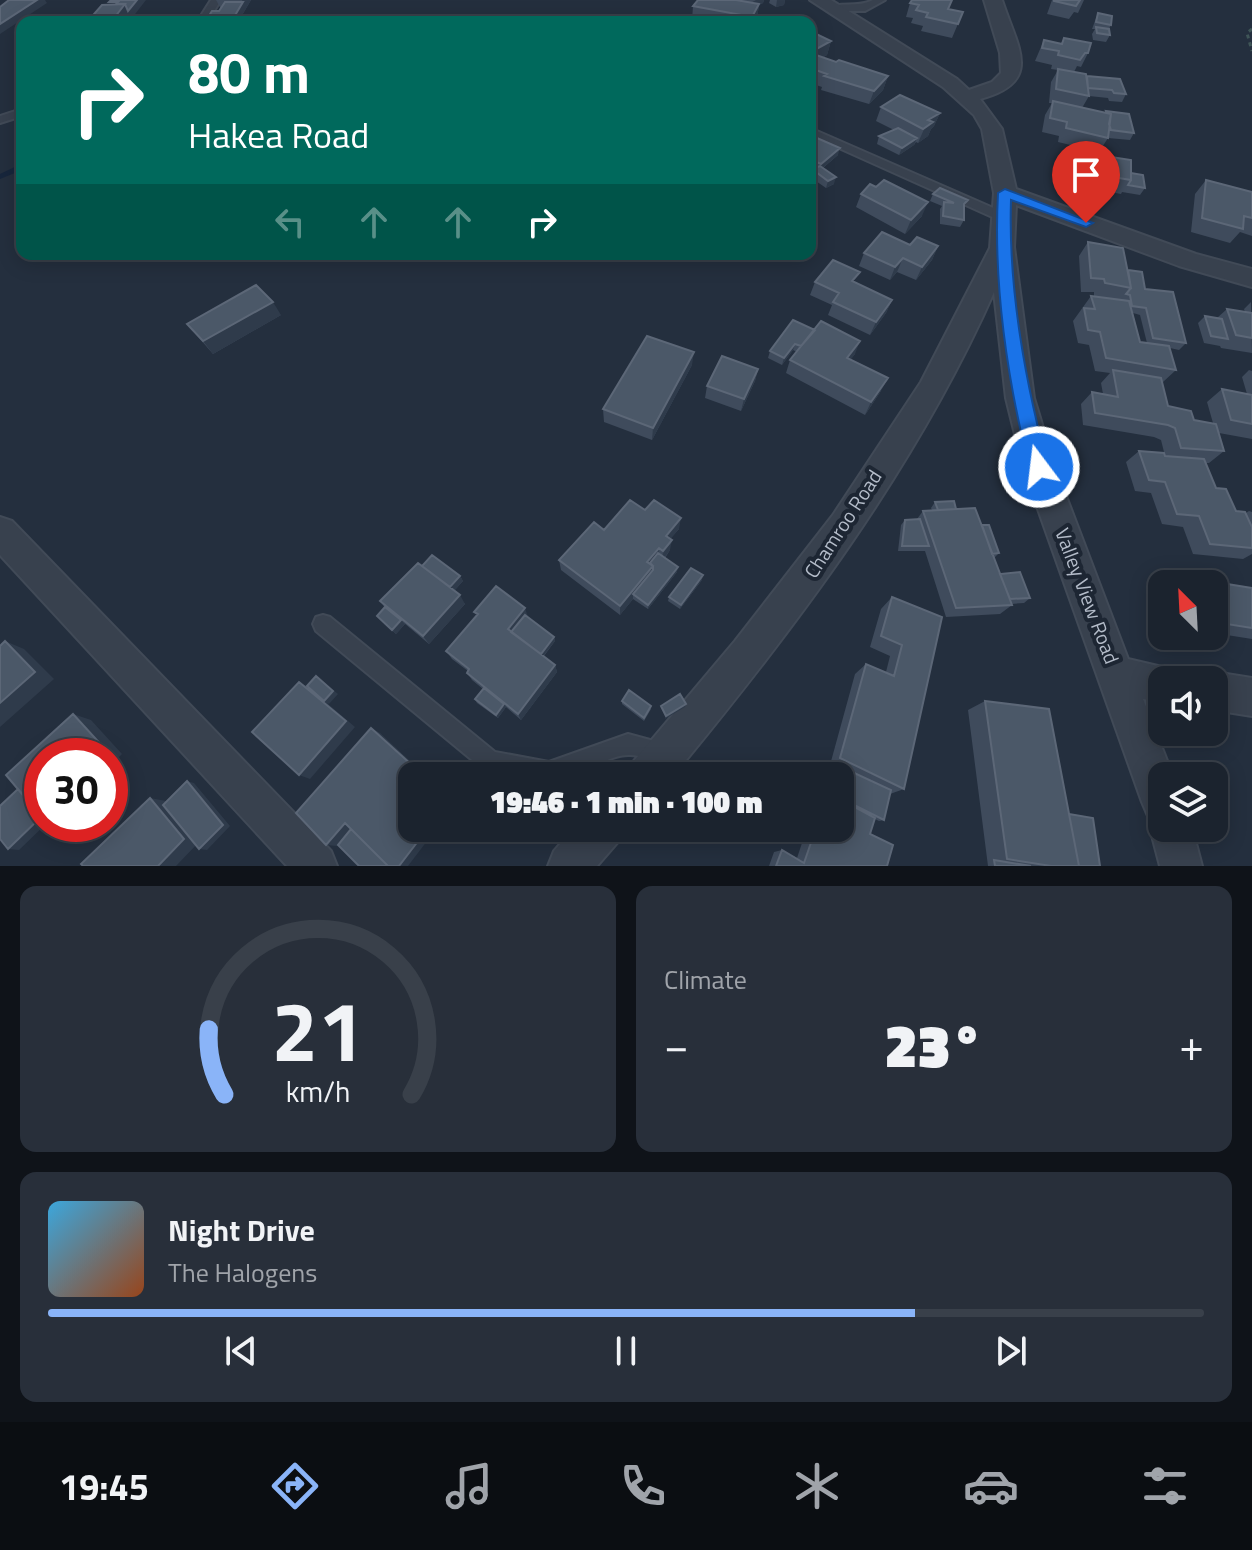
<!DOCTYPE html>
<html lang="en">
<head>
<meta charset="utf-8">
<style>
  :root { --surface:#1b232e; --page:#282f3a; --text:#f1f3f6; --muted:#a0a4aa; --line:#39404a; --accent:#8ab4f8 }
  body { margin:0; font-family:"Titillium Web",sans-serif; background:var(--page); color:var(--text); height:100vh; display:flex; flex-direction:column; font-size:30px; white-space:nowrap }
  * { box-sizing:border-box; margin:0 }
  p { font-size:26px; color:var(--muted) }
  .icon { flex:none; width:44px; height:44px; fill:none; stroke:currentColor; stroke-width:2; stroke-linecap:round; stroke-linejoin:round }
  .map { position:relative; height:866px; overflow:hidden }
  .panel { display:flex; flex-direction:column; gap:20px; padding:20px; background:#0f1319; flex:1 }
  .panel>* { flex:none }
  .banner { position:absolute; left:16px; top:16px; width:800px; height:244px; border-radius:16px; box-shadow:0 4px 20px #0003,0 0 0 2px var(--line); background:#00695c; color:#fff; overflow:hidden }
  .needle { width:52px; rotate:336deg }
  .fabs { position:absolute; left:1148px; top:570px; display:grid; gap:16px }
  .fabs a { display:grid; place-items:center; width:80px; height:80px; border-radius:16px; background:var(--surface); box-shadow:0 4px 20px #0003,0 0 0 2px var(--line); font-size:40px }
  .speed { position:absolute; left:24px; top:738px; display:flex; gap:16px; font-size:40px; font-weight:700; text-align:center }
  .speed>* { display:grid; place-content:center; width:104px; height:104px; border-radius:50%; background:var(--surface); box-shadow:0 4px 20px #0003,0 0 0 2px var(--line); line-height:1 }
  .speed .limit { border:12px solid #d22; background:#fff; color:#111 }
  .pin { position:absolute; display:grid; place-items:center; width:68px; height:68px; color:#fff; margin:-82px -34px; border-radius:50% 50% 50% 0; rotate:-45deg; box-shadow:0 0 8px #0007 }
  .pin .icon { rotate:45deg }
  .me { position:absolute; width:88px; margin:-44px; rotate:345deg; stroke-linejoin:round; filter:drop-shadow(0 0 6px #0008) }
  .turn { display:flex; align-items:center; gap:28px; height:168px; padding:0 40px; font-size:36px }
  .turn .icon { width:104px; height:104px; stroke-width:2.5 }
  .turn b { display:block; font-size:56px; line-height:68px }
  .lanes { display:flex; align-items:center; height:76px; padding:0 40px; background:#0003; justify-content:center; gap:40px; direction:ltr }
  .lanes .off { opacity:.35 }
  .big { font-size:60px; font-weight:800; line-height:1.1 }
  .panel .tile { flex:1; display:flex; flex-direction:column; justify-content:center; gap:12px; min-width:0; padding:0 28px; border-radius:16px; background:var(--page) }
  .panel .dial { align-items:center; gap:0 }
  .dial svg { height:208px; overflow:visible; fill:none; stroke:var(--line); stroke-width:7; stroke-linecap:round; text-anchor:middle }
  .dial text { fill:var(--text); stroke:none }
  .song { display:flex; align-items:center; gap:24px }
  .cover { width:96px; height:96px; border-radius:12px; background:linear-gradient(135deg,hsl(200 70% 55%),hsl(20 70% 35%)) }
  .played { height:8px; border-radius:4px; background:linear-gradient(90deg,var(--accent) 75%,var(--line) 75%) }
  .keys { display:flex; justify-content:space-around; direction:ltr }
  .heat { display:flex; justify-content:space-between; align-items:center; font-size:44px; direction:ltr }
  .panel .tiles { flex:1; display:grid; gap:20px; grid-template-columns:1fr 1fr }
  .tile:last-child { grid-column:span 2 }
  .trip { position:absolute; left:398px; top:762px; width:456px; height:80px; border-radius:16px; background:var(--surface); box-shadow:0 4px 20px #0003,0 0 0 2px var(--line); font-weight:800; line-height:80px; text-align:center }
  .tabs { display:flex; height:128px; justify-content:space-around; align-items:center; background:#0b0e12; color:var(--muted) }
  .tabs .icon { width:56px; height:56px }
  .tabs .active { color:var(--accent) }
  .tabs b { font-size:36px; color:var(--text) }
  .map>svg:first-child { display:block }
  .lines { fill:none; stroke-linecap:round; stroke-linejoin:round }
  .stream { fill:#17263c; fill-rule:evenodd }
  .service-casing { stroke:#414a57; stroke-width:4 }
  .minor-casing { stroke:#414a57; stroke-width:4 }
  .path { stroke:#3f5557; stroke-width:3; stroke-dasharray:4 4; stroke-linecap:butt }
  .service { fill:#38414e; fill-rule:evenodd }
  .minor { fill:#38414e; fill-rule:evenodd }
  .wall { fill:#3f4b5c; fill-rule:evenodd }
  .shaded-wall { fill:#2f3b4b }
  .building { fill:#4b5868; stroke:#5c6777; stroke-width:2 }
  .route { fill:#1a73e8; stroke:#114b97; stroke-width:2 }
  .labels { text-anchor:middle; stroke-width:8; stroke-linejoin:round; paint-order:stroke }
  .street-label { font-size:20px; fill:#b4bcc9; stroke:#1d2633 }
</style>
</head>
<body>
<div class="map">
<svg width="1252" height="866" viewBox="0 0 1252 866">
  <rect width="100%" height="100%" fill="#242f3e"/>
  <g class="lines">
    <!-- stream -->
    <path class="stream" d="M19,165H22V170L0,179V174Z"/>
    <defs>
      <path id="service" d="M211,0H221L207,22H197Z
        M873,0H885L865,11H831L826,8C841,1 858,8 873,0Z
        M22,109V116L0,123V116Z
        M810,128L1007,214L1009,217L1007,220H999L810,135Z
        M323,615L330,617L495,752L549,762L628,734L672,746L676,753L672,760C658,767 645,755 630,755C610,754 589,772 570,776C550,780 501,777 483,769L316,631L313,624L316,617Z"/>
      <path id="minor" d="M810,0H831L957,79L969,90L992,82L1001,73L1000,53L984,0H1002C1017,47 1045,82 980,99L1002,129L1016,189L1196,254L1252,269V287L1179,266L1016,205L1014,247L1034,398L1055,467L1128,659L1175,670L1179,680H1162V702L1143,699L1173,776H1162V828H1192L1202,866H1160L1150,828L1154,819L1148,816L1142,802L1023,467L1006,398L994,292C915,470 796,627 673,776H627L633,762L735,641L833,515L921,382L990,248L994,193L982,129L974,115L943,87Z
        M0,517L12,521L331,851L337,866H287L0,555Z
        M1214,672L1252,678V716L1214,710V680H1200Z
        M574,828H623L617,843L597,866H548L554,851Z"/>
    </defs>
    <!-- service casing -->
    <use href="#service" class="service-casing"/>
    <!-- minor casing -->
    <use href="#minor" class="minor-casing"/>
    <!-- path -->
    <path class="path" d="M1252,29L1247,33L1252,51"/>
    <!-- service -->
    <use href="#service" class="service"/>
    <!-- minor -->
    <use href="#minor" class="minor"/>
  </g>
  <!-- wall -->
  <path class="wall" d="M216,0H251L238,22H205L221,9Z
    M698,0H764L763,3L759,5L757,18L755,22H704L692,20L693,6Z
    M770,0H785L784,5L776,7L769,3Z
    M1052,0H1084L1078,13L1074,12L1069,19L1047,14Z
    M910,3L963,12L952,38L921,31L923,26L911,23L913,18L906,17Z
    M1098,13L1111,25L1109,29L1110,35L1106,42L1093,40L1092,34L1095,29H1092Z
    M810,31L831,41L827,55L822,58L888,76L883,90L869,104L821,90L822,87L810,83Z
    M1064,38L1088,53L1081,67L1077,66L1074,72L1087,76L1126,94L1122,102L1109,101L1108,98L1089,96L1082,108L1105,113L1106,111L1134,133L1130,140L1108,138L1099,152L1058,142L1059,136L1042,132L1045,115L1052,103H1049L1051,82L1058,70L1051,69L1052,65L1035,61L1044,40L1061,44Z
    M881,107L940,113L934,126L931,129L928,136L918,143L916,142L914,145L899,155L877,144L879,136L894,130L876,121Z
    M810,135L838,155L823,168L834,184L826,188L810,177L812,169H814L810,167Z
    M1086,153L1131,173L1145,188L1140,195L1122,192L1121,194L1105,191L1102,196L1080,192L1077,167Z
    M1206,180L1252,192V236L1240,232L1230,243L1191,232L1195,194Z
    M861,194L922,216L905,234L856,207Z
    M933,194L964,208V220L960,227L940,224V209L942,206L930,201Z
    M1088,242L1128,270L1145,289L1186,343L1179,350L1170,348L1176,370L1163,382H1162L1168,406L1194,420L1213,423L1207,402L1222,389L1247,394L1242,377L1249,370L1252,371V439L1219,433L1224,451L1209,463H1206L1216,488L1236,511L1246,513L1249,511L1252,512V554L1243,559L1193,554L1183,527L1162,524L1151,493L1135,491L1126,462L1139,451L1165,456L1161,440L1154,437L1083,425L1081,404L1092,392L1103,394L1101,383L1110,373L1095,371L1089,345L1078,343L1073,321L1091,296H1094V292H1081L1079,256ZM1133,313L1140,315L1147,343L1140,342Z
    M910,245L938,246L932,260L916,280L897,272L890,280L859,266L864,253Z
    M815,282L855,283L892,300L886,313L870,335L828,315L832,305L810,295Z
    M1251,302L1252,353L1221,348L1220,346L1204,343L1198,323L1205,316L1217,318L1227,309L1245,312L1244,309Z
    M281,315L213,354L187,324Z
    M793,320L855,354L850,360L881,391L865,415L786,373L790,360L797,352L793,350L782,365L768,358L770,351Z
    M692,365L652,440L604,422L603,409Z
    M758,369L755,381L741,411L705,398L707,386Z
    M935,502L956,509L982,525L999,553L994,558L1000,574L1030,598L1024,603L1011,604L1012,605L1000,614L946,617L925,551H898L901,525L905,520L917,519L923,511L932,510L931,508Z
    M645,510L679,529L670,539V550L665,558L677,572L648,609L633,599L620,615L561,570L559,560L604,530Z
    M422,566L460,576L463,581L454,591L465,604L429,644L404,623L405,624L396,634L377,616L385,608L380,601Z
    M1177,570L1215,582L1252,588V639L1214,633V584H1162L1161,580Z
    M702,580L680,609L668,601L669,597Z
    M892,597L942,617L904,789L890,794L884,820L879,821L875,819L870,834L887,866H769L774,852L782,850L797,858L807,828H840V776H831L834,767L830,765L855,674L866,664L886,672L890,656L870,647L881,609Z
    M474,612L528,617L554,637L555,641L544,656L555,665L557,672L521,720L506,707L498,718L477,703L475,699L483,689L472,680L467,673L468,671L452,659L446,651L477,616Z
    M622,701L651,709L644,721L622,704Z
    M985,701L1069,814L1100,866H988L968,710Z"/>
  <!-- shaded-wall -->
  <path class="shaded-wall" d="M37,0H45L47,3L0,34V24Z
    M137,0H146L129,22H111L125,4Z
    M242,0H251L238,22H231L243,2Z
    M756,0H764L763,3L759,5L757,18L755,22H751V3Z
    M777,0H785L784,5L776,7Z
    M831,41L827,55L810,64L811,52Z
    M888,76L883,90L869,104L874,91Z
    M940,113L934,126L931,129L928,136L918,143L928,120Z
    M917,138L914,145L899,155L902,148Z
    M840,148L838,155L819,171L821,164Z
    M836,177L834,184L826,188L828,181Z
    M928,202L922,216L905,234L911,220Z
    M816,224L814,231L810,233V227Z
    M938,246L932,260L916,280L922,267Z
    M903,258L897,272L890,280L895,267Z
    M892,300L886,313L870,335L876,322Z
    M273,302L281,315L213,354L203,341Z
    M860,341L855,354L842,371L847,358Z
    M795,344L793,350L782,365L784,358Z
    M694,352L692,365L652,440L653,428Z
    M758,369L755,381L741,411L744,399Z
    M888,378L881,391L865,415L871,402Z
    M681,518L679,529L664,546L666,536Z
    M672,540L670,550L662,561L663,551Z
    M659,548L658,558L650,568L647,562Z
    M653,566L652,575L633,594V599L620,615V606Z
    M678,567L677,572L648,609V605Z
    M703,575L702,580L680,609L681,605Z
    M460,576L463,581L452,593L449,589Z
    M460,595L465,604L429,644L423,636Z
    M525,608L528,617L513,636L508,629Z
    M401,620L405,624L396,634L392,630Z
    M554,637L555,641L541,659L539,656Z
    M5,641L24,649L54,679L0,727V703Z
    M555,665L557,672L521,720L518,714Z
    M316,676L338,694L329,704L327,703L355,727L310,779L299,775V682L310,688Z
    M504,704L506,707L498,718L496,715Z
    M686,704L685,707L665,719L666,716Z
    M73,714L91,720L122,754L110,766V756H98Z
    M371,728L380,733L426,776H424Z
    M187,781L194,783L230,826L207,850L199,849Z
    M150,798L166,801L200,841L176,866H158Z
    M42,816V824H46L19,850L8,849Z
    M345,823L353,827L337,846L326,845Z
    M428,828H437L408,866H399Z"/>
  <!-- building -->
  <path class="building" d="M9,0H37L0,24V7Z
    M111,0H137L128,11L125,4H116L118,2H109Z
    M698,0H736L759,4L752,17L693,6Z
    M912,0H952L948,9L963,12L958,24L926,17L928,13L916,10L919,5L910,3Z
    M1054,0H1080L1076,6L1054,1Z
    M225,2H243L231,22H205L212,11H219Z
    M125,4L111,22H87L102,5Z
    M1098,13L1112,16L1111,25L1096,22Z
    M783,18L791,22H774Z
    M1096,27L1109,29L1110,35L1097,33Z
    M810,31L831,41L811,52L810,51Z
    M1064,38L1091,43L1088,53H1085L1080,60L1058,55L1059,51L1042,48L1044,40L1062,44Z
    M816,55L836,62L839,60L888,76L874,91L824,76L827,74L810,68V60Z
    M1058,69L1086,74L1089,96L1056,89Z
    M1087,76L1120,79L1126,94L1114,93L1112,90L1088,88Z
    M900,95L940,113L928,120L933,122L923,129L881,107Z
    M1053,101L1111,114L1108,138L1066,128L1067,122L1050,118Z
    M1106,111L1129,114L1134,133L1111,130L1109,124L1111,114L1107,113Z
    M898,128L917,138L902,148L879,136Z
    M810,135L840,148L821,164L810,159Z
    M1086,153L1131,160V180L1088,173Z
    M820,166L836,177L828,181L812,169Z
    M1131,173L1143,175L1145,188L1128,185L1131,180Z
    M884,180L928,202L911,220L861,194L870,184L876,187Z
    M1084,180L1106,183L1107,189L1085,185Z
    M1206,180L1252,192V218L1244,216L1243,229L1202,218Z
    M940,188L968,200L964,204V220L943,216L944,202L954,203L933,194Z
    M810,219L816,224L810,227Z
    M882,232L910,245L917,237L938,246L922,267L903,258L895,267L864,253Z
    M1088,242L1123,248L1131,288L1105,283L1104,279L1091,278Z
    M833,260L860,272L852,281L892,300L876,322L833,302L839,293L815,282Z
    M1128,270L1142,272L1145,289L1173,292L1186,343L1153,338L1146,308L1132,306L1130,295L1126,294L1131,288Z
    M256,285L273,302L203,341L187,324Z
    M1091,296L1129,301L1140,342L1169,346L1176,370L1106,358L1100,332L1088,330L1084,308L1095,309Z
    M1227,309L1252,313V338L1236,335Z
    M1205,316L1222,319L1228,339L1211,336Z
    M793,320L815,330L801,346L795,344L784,358L770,351Z
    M821,321L860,341L847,358L888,378L871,402L790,360Z
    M647,336L694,352L653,428L603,409Z
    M722,356L758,369L744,399L707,386Z
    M1113,370L1161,378L1168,406L1191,411L1194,420L1216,424L1224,451L1181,448L1175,428L1168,425L1095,413L1092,392L1118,397Z
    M1222,389L1252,395V424L1231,420Z
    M1139,451L1164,453L1165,456L1204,459L1216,488L1226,489L1236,511L1245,512L1252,527V548L1210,544L1199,516L1177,514L1165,482L1149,480Z
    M630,500L645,510L654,500L681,518L666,536L672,540L663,551L659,548L647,562L653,566L620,606L559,560L594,522L604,530Z
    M954,501L956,509L938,510L935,502Z
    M975,508L1012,605L956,608L923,511Z
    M920,519L929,546H902L905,520Z
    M982,525H989L999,553L992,554Z
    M658,553L678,567L648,605L633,594L653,570V566L650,563Z
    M432,555L460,576L450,587L422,566Z
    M418,563L460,595L423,636L380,601Z
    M691,568L703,575L681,605L669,597Z
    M1177,570L1212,575L1215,582L1252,588V628L1214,622V584H1181Z
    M1020,572L1030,598L1010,599L1000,574Z
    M496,586L525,608L508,629L555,665L518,714L467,673L469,669L446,651L478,614L474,612Z
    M892,597L942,617L904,789L840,758L866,664L894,676L902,645L881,636Z
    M385,607L401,620L392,630L377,616Z
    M525,615L554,637L541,654L511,632Z
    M5,641L35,672L0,703V646Z
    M316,676L333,691L324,701L307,686Z
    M299,682L346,721L299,775L252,732Z
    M484,688L504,704L496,715L475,699Z
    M629,690L651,706L644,718L622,701Z
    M680,694L686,704L666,716L661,706Z
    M985,701L1049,709L1079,866H1051L1007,859Z
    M73,714L105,749L98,756H42V809L38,813L6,775Z
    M371,728L424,776H412V828H428L399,866H388L345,823L326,845L296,813Z
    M837,765L891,790L884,820L840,798V776H834Z
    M187,781L223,825L199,849L163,805Z
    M18,789L38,813L42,814V816L8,849L0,839V806Z
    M150,798L184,839L158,866H83L81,864Z
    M840,799L875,818L870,834L893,845L887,866H776L782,850L804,863L816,828H840Z
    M1069,814L1093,818L1100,866H1079Z
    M351,829L388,866H359L338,845Z
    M994,860L1031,866H995Z"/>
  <!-- route -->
  <path class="route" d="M1005,189L1093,223L1086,227L1011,200C1008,290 1025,381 1048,467L1045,472H1032L1029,467C1007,378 993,285 998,193Z"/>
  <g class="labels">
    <!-- street labels -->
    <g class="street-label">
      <text transform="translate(843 524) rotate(-57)" y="7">Chamroo Road</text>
      <text transform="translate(1087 596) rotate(69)" y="7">Valley View Road</text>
    </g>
  </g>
</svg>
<div class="fabs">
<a><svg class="needle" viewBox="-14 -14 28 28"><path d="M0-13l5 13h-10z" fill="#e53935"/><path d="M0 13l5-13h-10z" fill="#a0a4aa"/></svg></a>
<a><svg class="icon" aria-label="sound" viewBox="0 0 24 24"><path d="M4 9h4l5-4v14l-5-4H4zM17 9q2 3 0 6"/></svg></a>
<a><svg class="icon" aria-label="layers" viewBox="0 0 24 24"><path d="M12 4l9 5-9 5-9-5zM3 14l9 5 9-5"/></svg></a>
</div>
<div class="speed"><div class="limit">30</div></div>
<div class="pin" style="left:1086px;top:223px;background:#d93025"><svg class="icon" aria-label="arrive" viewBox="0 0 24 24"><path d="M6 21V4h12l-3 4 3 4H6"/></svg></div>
<svg class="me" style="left:1039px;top:467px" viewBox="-20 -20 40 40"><circle r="17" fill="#1a73e8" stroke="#fff" stroke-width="3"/><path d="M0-11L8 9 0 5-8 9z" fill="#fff"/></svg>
<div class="trip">19:46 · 1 min · 100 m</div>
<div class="banner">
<div class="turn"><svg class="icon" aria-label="right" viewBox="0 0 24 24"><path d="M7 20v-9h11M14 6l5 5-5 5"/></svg><div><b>80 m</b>Hakea Road</div></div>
<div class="lanes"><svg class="icon off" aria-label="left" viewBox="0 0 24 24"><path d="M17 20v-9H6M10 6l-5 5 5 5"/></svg><svg class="icon off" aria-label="ahead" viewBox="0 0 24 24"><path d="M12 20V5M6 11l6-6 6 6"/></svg><svg class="icon off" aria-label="ahead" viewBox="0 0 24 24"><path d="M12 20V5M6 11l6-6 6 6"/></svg><svg class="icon" aria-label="right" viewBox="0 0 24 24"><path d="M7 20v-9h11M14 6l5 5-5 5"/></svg></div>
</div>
</div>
<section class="panel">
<div class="tiles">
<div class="tile dial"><svg viewBox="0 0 100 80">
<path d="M14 69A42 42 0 1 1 86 69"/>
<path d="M14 69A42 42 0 0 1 8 44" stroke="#8ab4f8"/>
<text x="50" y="56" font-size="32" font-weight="700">21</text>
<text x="50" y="72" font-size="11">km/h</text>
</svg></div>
<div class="tile"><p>Climate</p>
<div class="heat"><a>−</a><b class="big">23°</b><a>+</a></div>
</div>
<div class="tile">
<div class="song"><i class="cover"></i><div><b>Night Drive</b><p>The Halogens</p></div></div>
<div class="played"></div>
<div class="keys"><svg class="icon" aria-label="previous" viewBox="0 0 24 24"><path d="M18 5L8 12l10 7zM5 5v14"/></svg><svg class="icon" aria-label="pause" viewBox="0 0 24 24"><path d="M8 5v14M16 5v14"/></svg><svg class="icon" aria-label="next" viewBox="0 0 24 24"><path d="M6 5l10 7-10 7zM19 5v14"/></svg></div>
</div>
</div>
</section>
<nav class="tabs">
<b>19:45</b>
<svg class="icon active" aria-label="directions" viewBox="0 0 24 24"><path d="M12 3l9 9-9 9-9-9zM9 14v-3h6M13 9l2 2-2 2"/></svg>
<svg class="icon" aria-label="music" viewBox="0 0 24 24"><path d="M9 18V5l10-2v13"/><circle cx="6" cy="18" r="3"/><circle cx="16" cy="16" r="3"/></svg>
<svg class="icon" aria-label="phone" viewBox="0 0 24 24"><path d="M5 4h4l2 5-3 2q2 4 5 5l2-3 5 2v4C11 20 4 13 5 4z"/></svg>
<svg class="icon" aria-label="climate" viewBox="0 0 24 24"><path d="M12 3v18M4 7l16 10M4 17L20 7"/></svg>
<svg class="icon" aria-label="car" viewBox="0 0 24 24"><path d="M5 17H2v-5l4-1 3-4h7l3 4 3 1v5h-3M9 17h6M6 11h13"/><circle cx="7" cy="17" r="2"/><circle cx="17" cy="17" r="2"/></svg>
<svg class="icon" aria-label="filters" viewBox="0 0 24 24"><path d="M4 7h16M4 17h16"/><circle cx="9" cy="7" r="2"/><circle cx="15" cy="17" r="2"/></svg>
</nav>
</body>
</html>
